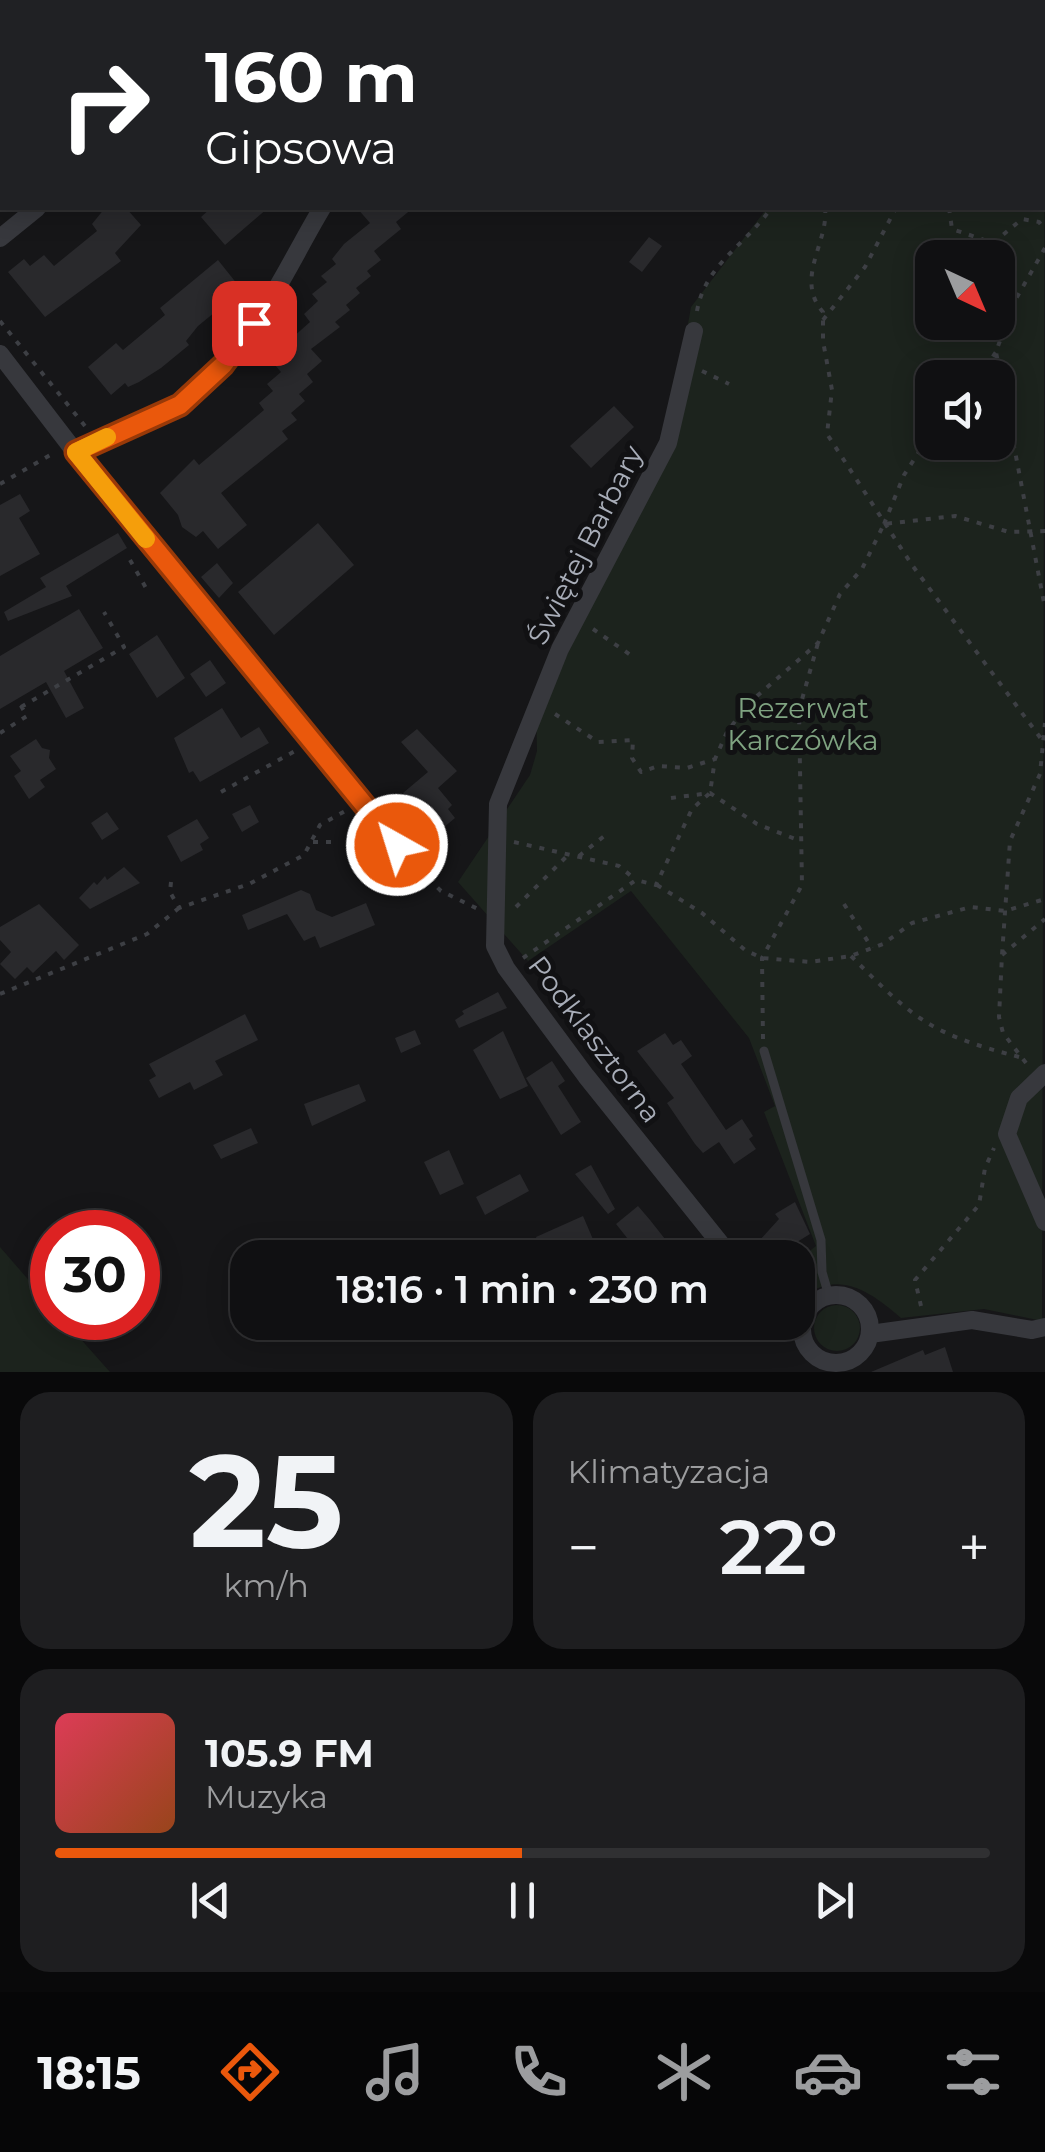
<!DOCTYPE html>
<html lang="pl">
<head>
<meta charset="utf-8">
<style>
  :root { --surface:#101012; --page:#1e1e20; --text:#f1f3f6; --muted:#9c9d9f; --line:#303032; --accent:#ea580c }
  body { margin:0; font-family:Montserrat,sans-serif; background:var(--page); color:var(--text); height:100vh; display:flex; flex-direction:column; font-size:38px; white-space:nowrap }
  * { box-sizing:border-box; margin:0 }
  p { font-size:32px; color:var(--muted) }
  .icon { flex:none; width:55px; height:55px; fill:none; stroke:currentColor; stroke-width:2; stroke-linecap:round; stroke-linejoin:round }
  .map { position:relative; height:1372px; overflow:hidden }
  .drawer { display:flex; flex-direction:column; gap:20px; padding:20px; background:#09090a; flex:1 }
  .drawer>* { flex:none }
  .top-card { position:absolute; left:0px; top:0px; width:1045px; height:210px; box-shadow:0 5px 25px #0003,0 0 0 2px var(--line); background:#202124; color:#fff; overflow:hidden }
  .needle { width:65px; rotate:136deg }
  .fabs { position:absolute; left:915px; top:240px; display:grid; gap:20px }
  .fabs a { display:grid; place-items:center; width:100px; height:100px; border-radius:20px; background:var(--surface); box-shadow:0 5px 25px #0003,0 0 0 2px var(--line); font-size:50px }
  .speed { position:absolute; left:30px; top:1210px; display:flex; gap:20px; font-size:50px; font-weight:700; text-align:center }
  .speed>* { display:grid; place-content:center; width:130px; height:130px; border-radius:50%; background:var(--surface); box-shadow:0 5px 25px #0003,0 0 0 2px var(--line); line-height:1 }
  .speed .limit { border:15px solid #d22; background:#fff; color:#111 }
  .pin { position:absolute; display:grid; place-items:center; width:85px; height:85px; color:#fff; margin:-42px; border-radius:20px; box-shadow:0 5px 15px #0006 }
  .me { position:absolute; width:110px; margin:-55px; rotate:321deg; stroke-linejoin:round; filter:drop-shadow(0 0 8px #0008) }
  .turn { display:flex; align-items:center; gap:35px; height:210px; padding:0 40px; font-size:45px }
  .turn .icon { width:130px; height:130px; stroke-width:2.5 }
  .turn b { display:block; font-size:70px; line-height:85px }
  .big { font-size:75px; font-weight:600; line-height:1.1 }
  .drawer .tile { flex:1; display:flex; flex-direction:column; justify-content:center; gap:15px; min-width:0; padding:0 35px; border-radius:30px; background:var(--page) }
  .drawer .dial { align-items:center; gap:0 }
  .dial b { font-size:130px; line-height:1 }
  .song { display:flex; align-items:center; gap:30px }
  .cover { width:120px; height:120px; border-radius:15px; background:linear-gradient(135deg,hsl(350 70% 55%),hsl(20 70% 35%)) }
  .played { height:10px; border-radius:5px; background:linear-gradient(90deg,var(--accent) 50%,var(--line) 50%) }
  .keys { display:flex; justify-content:space-around; direction:ltr }
  .heat { display:flex; justify-content:space-between; align-items:center; font-size:55px; direction:ltr }
  .drawer .tiles { flex:1; display:grid; gap:20px; grid-template-columns:1fr 1fr }
  .tile:last-child { grid-column:span 2 }
  .trip { position:absolute; left:230px; top:1240px; width:585px; height:100px; border-radius:30px; background:var(--surface); box-shadow:0 5px 25px #0003,0 0 0 2px var(--line); font-weight:600; line-height:100px; text-align:center }
  .tab-bar { display:flex; height:160px; justify-content:space-around; align-items:center; background:#060607; color:var(--muted) }
  .tab-bar .icon { width:70px; height:70px }
  .tab-bar .active { color:var(--accent) }
  .tab-bar b { font-size:45px; color:var(--text) }
  .map>svg:first-child { display:block }
  .green { fill:#1c231d; fill-rule:evenodd }
  .building { fill:#29292c }
  .lines { fill:none; stroke-linecap:round; stroke-linejoin:round }
  .path { stroke:#3d3f44; stroke-width:4; stroke-dasharray:5 8; stroke-linecap:butt }
  .lane { stroke:#37383d; stroke-width:9 }
  .street { stroke:#37383d; stroke-width:18 }
  .route-casing { stroke:#983908; stroke-width:25 }
  .route { stroke:#ea580c; stroke-width:18 }
  .slow { stroke:#f59e0b; stroke-width:18 }
  .labels { text-anchor:middle; stroke-width:10; stroke-linejoin:round; paint-order:stroke }
  .street-label { font-size:28px; fill:#a8adb8; stroke:#111113 }
  .park-label { font-size:28px; fill:#7fa381; stroke:#111113 }
</style>
</head>
<body>
<div class="map">
<svg width="1045" height="1372" viewBox="0 0 1045 1372">
  <rect width="100%" height="100%" fill="#161618"/>
  <!-- green -->
  <path class="green" d="M937,0H1045L1042,1321L984,1309L901,1318C868,1289 835,1268 798,1301V1260L816,1246L764,1112L775,1106L749,1038L631,891L528,961L458,882L530,775L537,751L536,707L566,657L665,453L691,307L767,208H1042V2ZM932,258H998V322H932ZM932,378H998V442H932Z
    M0,1247L52,1307V1318H62L110,1372H0Z
    M814 1328a23 23 0 1 1 46 0a23 23 0 1 1-46 0Z"/>
  <!-- building -->
  <path class="building" d="M105,208H126L141,225L115,253L121,261L45,317L8,272L24,259L30,266L44,255L54,266L97,231L92,224Z
    M211,208H268L225,245L201,217Z
    M357,208H413L396,222L401,229L374,251L381,260L367,271L371,276L356,288L360,293L346,305L350,310L335,322L340,327L311,349L322,361L307,374L313,382L299,394L305,401L291,413L297,420L282,431L288,439L221,493L247,525L218,549L203,531L196,537L182,527L178,515L160,493L194,459L199,465L264,410L259,403L273,391L267,384L281,372L275,365L289,353L283,346L310,322L304,314L318,301L312,294L327,282L321,276L336,264L332,259L344,244L370,223Z
    M649,237L662,246L642,272L629,262Z
    M218,260L242,290L198,326L186,341L189,345L161,368L139,382L128,387L125,383L111,395L88,367L116,343L123,350L165,315L160,308Z
    M614,406L634,427L591,468L570,446Z
    M20,494L30,511L19,518L40,554L0,576V505Z
    M318,523L354,565L274,635L238,592Z
    M118,533L127,548L66,586L72,596L8,621L4,612L46,587L40,578Z
    M217,563L233,583L219,598L201,577Z
    M79,609L103,648L64,671L84,708L66,718L46,682L0,709V656Z
    M157,635L185,678L157,698L129,654Z
    M210,660L226,683L206,697L190,674Z
    M222,708L241,738L259,727L269,743L200,782L193,771L189,773L174,738Z
    M417,729L457,771L438,788L452,805L448,809L455,818L437,833L403,793L428,772L401,742Z
    M36,739L42,748L50,750L49,758L56,769L40,780L45,787L29,799L14,776L21,771L10,756Z
    M250,805L259,822L242,832L232,814Z
    M107,812L119,829L102,840L91,823Z
    M197,819L209,838L200,844L203,850L181,862L167,836Z
    M124,867L140,883L90,909L79,898L94,882L97,885L105,876L107,880Z
    M301,890L310,894L316,910L332,917L366,903L375,925L320,948L315,936L304,941L287,914L248,930L242,915Z
    M39,904L79,945L64,960L56,951L33,973L27,967L15,979L0,964L11,952L0,940V927Z
    M498,992L507,1008L459,1028L455,1020L464,1014L462,1011Z
    M245,1014L258,1040L215,1061L223,1075L194,1090L190,1082L159,1098L149,1080L156,1076L149,1064Z
    M415,1030L421,1044L401,1053L395,1038Z
    M503,1031L528,1086L500,1099L473,1050Z
    M665,1033L673,1045L681,1040L692,1056L681,1064L726,1130L742,1119L753,1136L749,1139L756,1149L734,1164L719,1142L703,1153L695,1144L667,1103L674,1098L637,1051Z
    M552,1061L565,1081L558,1086L581,1122L561,1135L526,1078Z
    M359,1084L366,1101L312,1126L304,1104Z
    M251,1128L258,1143L221,1159L213,1145Z
    M449,1150L464,1184L440,1195L424,1162Z
    M591,1165L615,1209L608,1214L575,1174Z
    M520,1174L529,1191L485,1215L476,1197Z
    M795,1202L810,1234L771,1258L760,1240L779,1219L775,1214Z
    M638,1206L650,1220L680,1258H643L616,1224Z
    M583,1216L601,1258H545L536,1237Z
    M945,1347L953,1372H871L923,1350L925,1355Z"/>
  <g class="lines">
    <!-- path -->
    <path class="path" d="M457,0L459,2
      M822,0V2
      M933,2L935,0
      M1042,18L1045,14
      M825,208C829,242 794,279 823,312V341L832,390L827,434L912,565L1045,744
      M949,208L952,229L993,243L1022,219L1039,222L1045,230
      M1045,248L1013,304L996,352L1045,608
      M697,311C705,264 747,244 771,208
      M823,320L865,267L896,208
      M0,321L85,426
      M702,371L729,384
      M978,378L996,352
      M0,484L52,454
      M884,524L904,475L932,432
      M130,560L146,588
      M593,629L632,656
      M21,707L124,647L104,612
      M555,714L598,742L633,740L632,758L641,772L658,766L687,768L715,759
      M0,733L27,716L17,699
      M221,792L295,751
      M671,798L710,793L757,824L798,840
      M313,842H333
      M514,842L619,866L636,880
      M579,856L608,833
      M410,860L441,891L478,909
      M171,882L170,892L179,908L249,884L304,855L320,825L347,810
      M657,885L702,913L745,950L762,958L810,962L851,956L883,944L912,923L971,907L1005,911L1045,899
      M844,904L872,948
      M516,907L569,854
      M1002,955L1045,919
      M851,956C917,1022 931,1034 1023,1058
      M523,958L636,880L656,885L692,809L710,793L715,759L727,732L749,703L818,643L840,594L862,569L884,524L955,516L1009,532L1045,531
      M0,994L147,934L179,908
      M763,1039L762,958L802,885L799,710L818,643
      M1026,1063L1003,1033L999,1017L1002,955L1010,841L1040,774L1045,723
      M921,1306L915,1280L979,1205L985,1168L994,1148"/>
    <!-- lane -->
    <path class="lane" d="M764,1051L821,1240L822,1272L829,1296"/>
    <!-- street -->
    <path class="street" d="M88,2L91,0
      M493,2L496,0
      M0,73L2,71
      M0,238L37,208
      M694,331L668,443L560,649L498,804L495,946L506,968L586,1076L732,1258
      M0,354L99,483L397,845
      M76,452C108,434 144,427 175,408C245,365 282,275 322,208
      M1045,1073L1019,1098L1007,1134L1045,1222
      M802 1329a34 34 0 1 1 68 0a34 34 0 1 1-68 0Z
      M870,1334L972,1320L1032,1330L1045,1327"/>
  </g>
  <g class="lines">
    <defs>
      <path id="route" d="M254,323L223,365L180,405L76,452L397,845"/>
    </defs>
    <!-- route casing -->
    <use href="#route" class="route-casing"/>
    <!-- route -->
    <use href="#route" class="route"/>
    <!-- slow -->
    <path class="slow" d="M107,437L76,452L146,539"/>
  </g>
  <g class="labels">
    <!-- street labels -->
    <g class="street-label">
      <text transform="translate(585 545) rotate(-63)" y="10">Świętej Barbary</text>
      <text transform="translate(595 1039) rotate(53)" y="10">Podklasztorna</text>
    </g>
    <!-- park labels -->
    <g class="park-label">
      <text x="803" y="718">Rezerwat<tspan x="803" dy="32">Karczówka</tspan></text>
    </g>
  </g>
</svg>
<div class="fabs">
<a><svg class="needle" viewBox="-14 -14 28 28"><path d="M0-13l5 13h-10z" fill="#e53935"/><path d="M0 13l5-13h-10z" fill="#9c9d9f"/></svg></a>
<a><svg class="icon" aria-label="sound" viewBox="0 0 24 24"><path d="M4 9h4l5-4v14l-5-4H4zM17 9q2 3 0 6"/></svg></a>
</div>
<div class="speed"><div class="limit">30</div></div>
<div class="pin" style="left:254px;top:323px;background:#d93025"><svg class="icon" aria-label="arrive" viewBox="0 0 24 24"><path d="M6 21V4h12l-3 4 3 4H6"/></svg></div>
<svg class="me" style="left:397px;top:845px" viewBox="-20 -20 40 40"><circle r="17" fill="#ea580c" stroke="#fff" stroke-width="3"/><path d="M0-11L8 9 0 5-8 9z" fill="#fff"/></svg>
<div class="trip">18:16 · 1 min · 230 m</div>
<div class="top-card">
<div class="turn"><svg class="icon" aria-label="right" viewBox="0 0 24 24"><path d="M7 20v-9h11M14 6l5 5-5 5"/></svg><div><b>160 m</b>Gipsowa</div></div>
</div>
</div>
<section class="drawer">
<div class="tiles">
<div class="tile dial"><b>25</b><p>km/h</p></div>
<div class="tile"><p>Klimatyzacja</p>
<div class="heat"><a>−</a><b class="big">22°</b><a>+</a></div>
</div>
<div class="tile">
<div class="song"><i class="cover"></i><div><b>105.9 FM</b><p>Muzyka</p></div></div>
<div class="played"></div>
<div class="keys"><svg class="icon" aria-label="previous" viewBox="0 0 24 24"><path d="M18 5L8 12l10 7zM5 5v14"/></svg><svg class="icon" aria-label="pause" viewBox="0 0 24 24"><path d="M8 5v14M16 5v14"/></svg><svg class="icon" aria-label="next" viewBox="0 0 24 24"><path d="M6 5l10 7-10 7zM19 5v14"/></svg></div>
</div>
</div>
</section>
<nav class="tab-bar">
<b>18:15</b>
<svg class="icon active" aria-label="directions" viewBox="0 0 24 24"><path d="M12 3l9 9-9 9-9-9zM9 14v-3h6M13 9l2 2-2 2"/></svg>
<svg class="icon" aria-label="music" viewBox="0 0 24 24"><path d="M9 18V5l10-2v13"/><circle cx="6" cy="18" r="3"/><circle cx="16" cy="16" r="3"/></svg>
<svg class="icon" aria-label="phone" viewBox="0 0 24 24"><path d="M5 4h4l2 5-3 2q2 4 5 5l2-3 5 2v4C11 20 4 13 5 4z"/></svg>
<svg class="icon" aria-label="climate" viewBox="0 0 24 24"><path d="M12 3v18M4 7l16 10M4 17L20 7"/></svg>
<svg class="icon" aria-label="car" viewBox="0 0 24 24"><path d="M5 17H2v-5l4-1 3-4h7l3 4 3 1v5h-3M9 17h6M6 11h13"/><circle cx="7" cy="17" r="2"/><circle cx="17" cy="17" r="2"/></svg>
<svg class="icon" aria-label="filters" viewBox="0 0 24 24"><path d="M4 7h16M4 17h16"/><circle cx="9" cy="7" r="2"/><circle cx="15" cy="17" r="2"/></svg>
</nav>
</body>
</html>
